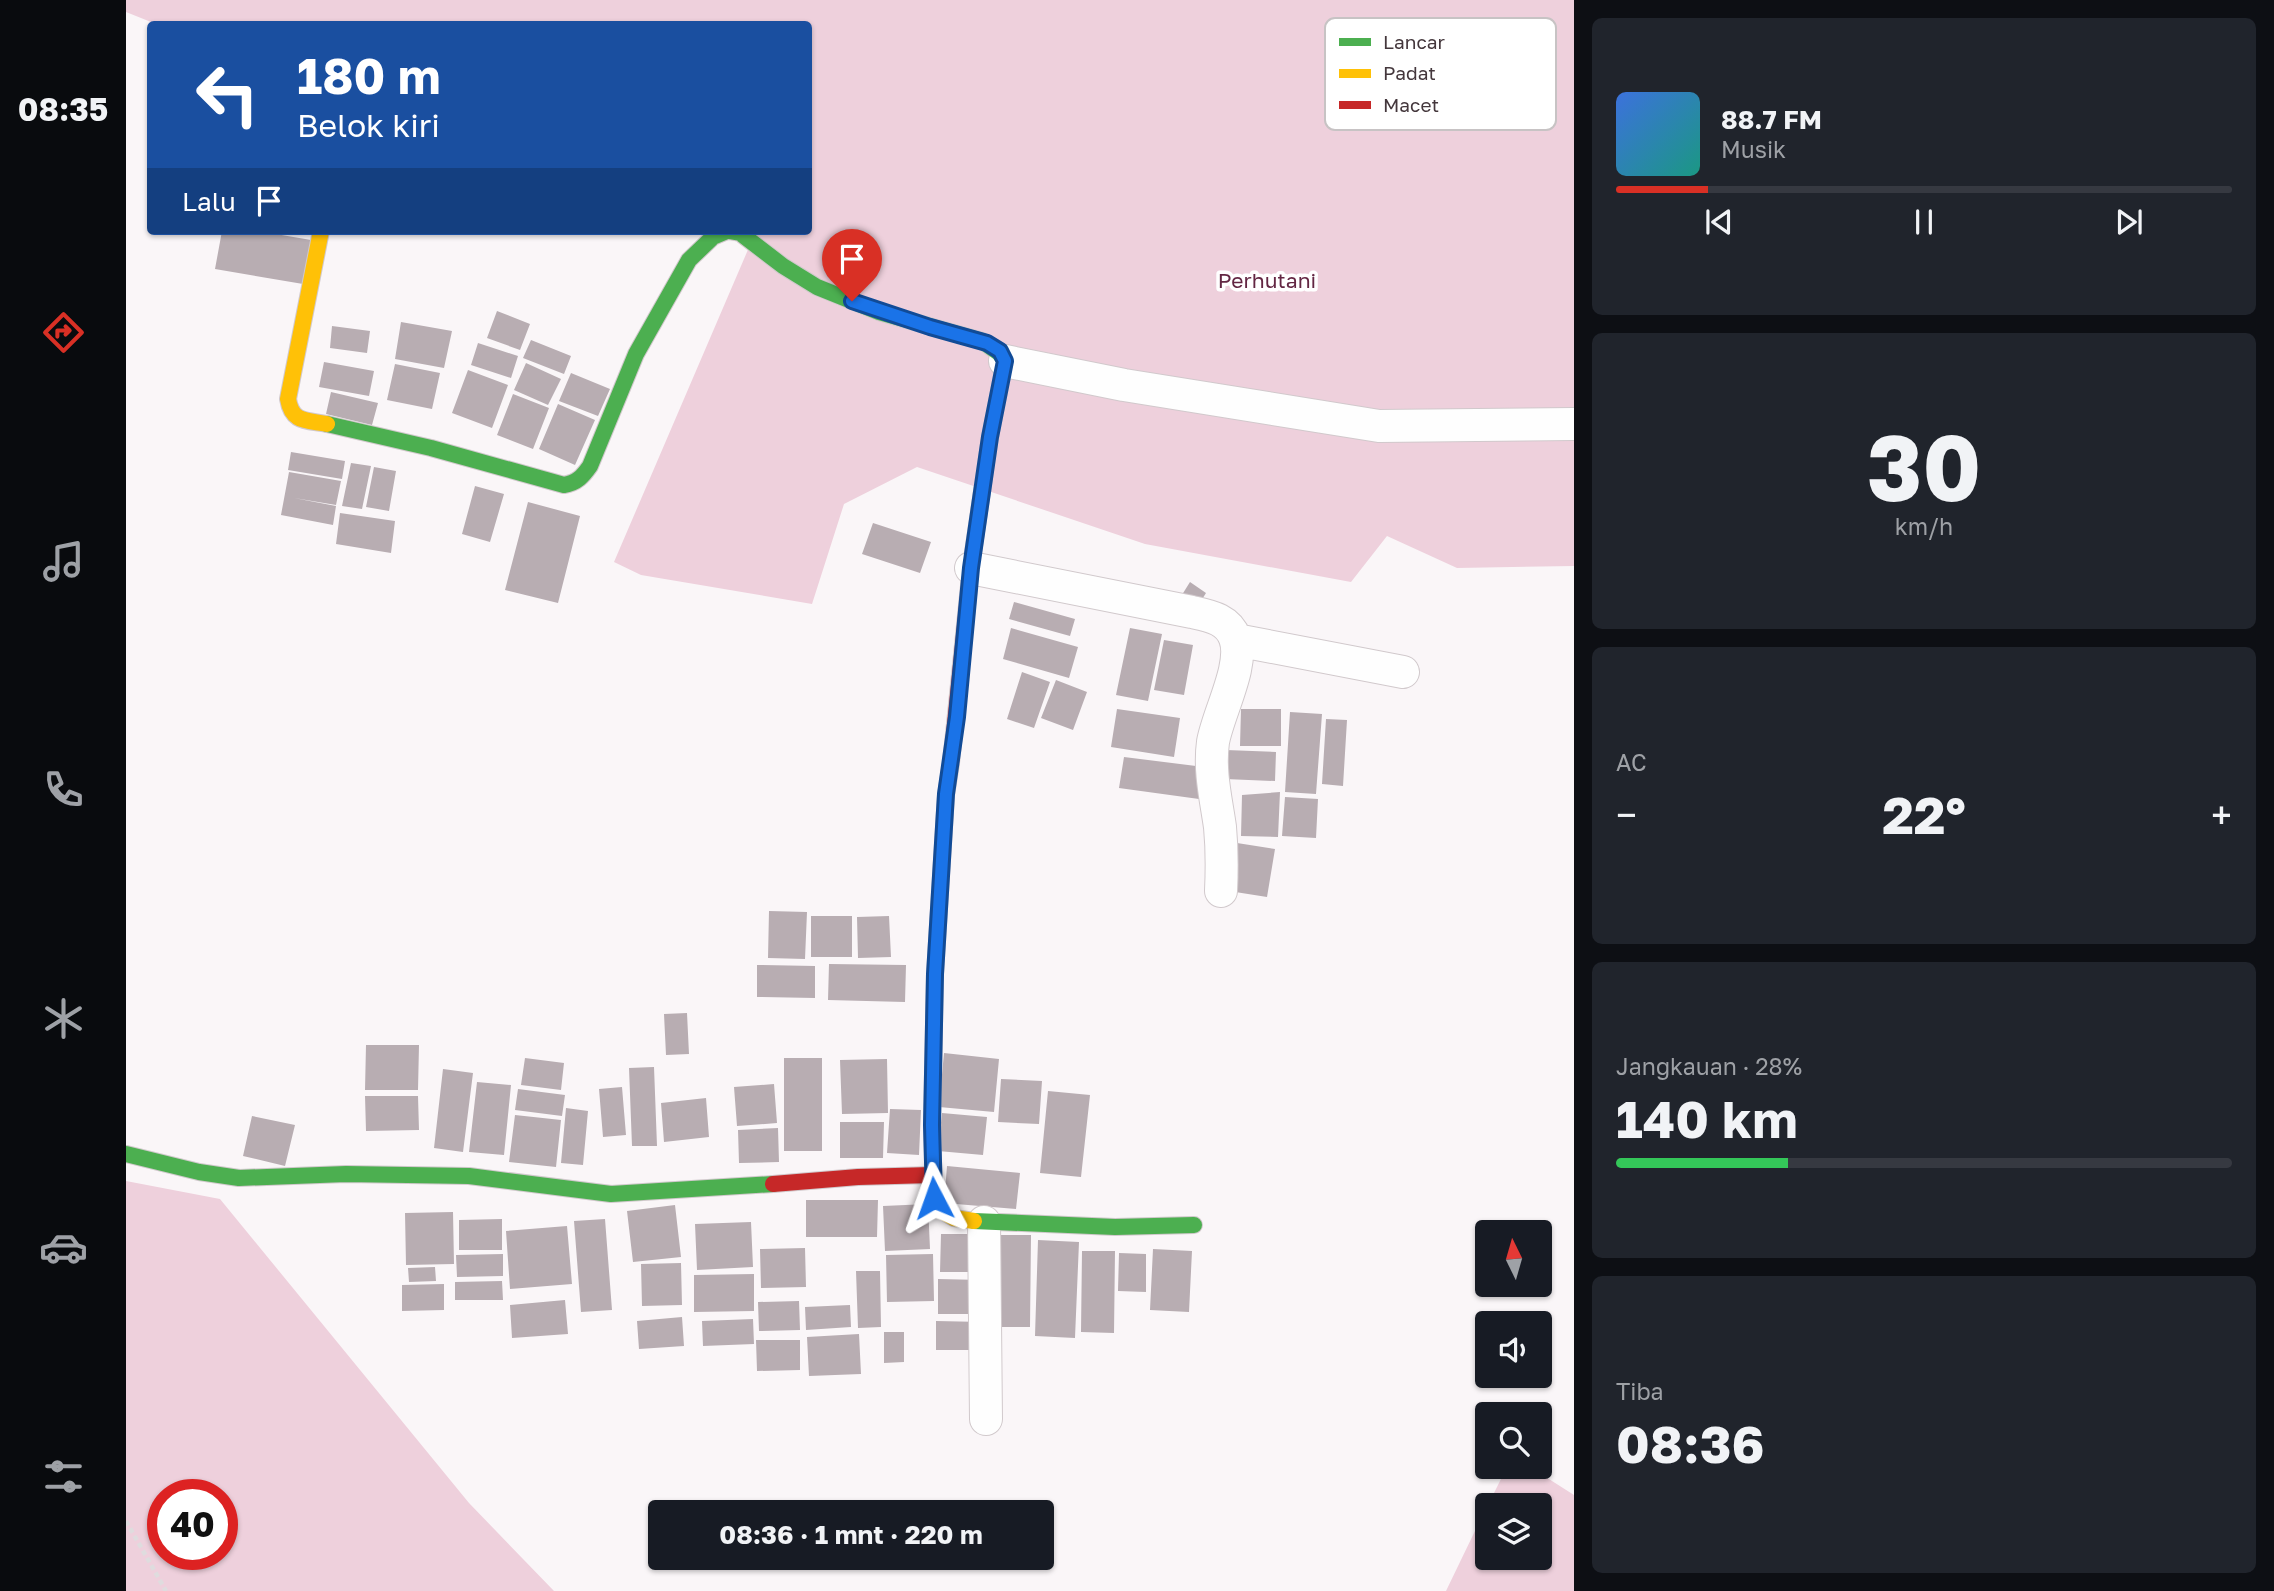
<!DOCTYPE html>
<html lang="id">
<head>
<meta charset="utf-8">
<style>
  :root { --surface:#171b24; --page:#20242c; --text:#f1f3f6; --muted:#9ea1a6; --line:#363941; --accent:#d93025 }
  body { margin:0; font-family:"Golos Text",sans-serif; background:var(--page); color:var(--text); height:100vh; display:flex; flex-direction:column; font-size:26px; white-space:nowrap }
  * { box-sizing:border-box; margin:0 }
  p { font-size:23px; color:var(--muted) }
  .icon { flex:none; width:38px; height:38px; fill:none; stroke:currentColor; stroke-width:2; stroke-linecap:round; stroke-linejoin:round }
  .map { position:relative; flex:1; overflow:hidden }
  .drawer { display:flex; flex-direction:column; gap:18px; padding:18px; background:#0d0f14; width:700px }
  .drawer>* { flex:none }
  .guide { position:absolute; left:21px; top:21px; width:665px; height:214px; border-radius:7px; box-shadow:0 2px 5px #0004; background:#1a4fa0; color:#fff; overflow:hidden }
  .needle { width:46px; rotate:355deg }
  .fabs { position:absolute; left:1349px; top:1220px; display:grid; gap:14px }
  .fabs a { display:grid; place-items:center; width:77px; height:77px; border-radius:7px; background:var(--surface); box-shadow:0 2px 5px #0004; font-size:35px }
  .speed { position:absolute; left:21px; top:1479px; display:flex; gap:14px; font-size:35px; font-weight:700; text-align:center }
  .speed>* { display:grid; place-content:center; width:91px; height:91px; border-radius:50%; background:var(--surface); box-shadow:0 2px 5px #0004; line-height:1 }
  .speed .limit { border:10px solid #d22; background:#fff; color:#111 }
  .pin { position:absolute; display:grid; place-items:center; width:60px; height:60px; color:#fff; margin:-72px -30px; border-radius:50% 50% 50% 0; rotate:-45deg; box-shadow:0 0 7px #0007 }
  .pin .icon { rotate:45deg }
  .me { position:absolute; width:77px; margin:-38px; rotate:356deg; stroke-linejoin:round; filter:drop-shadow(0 0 5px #0008) }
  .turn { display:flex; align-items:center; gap:24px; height:147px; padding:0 35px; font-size:32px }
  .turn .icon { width:91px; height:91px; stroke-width:2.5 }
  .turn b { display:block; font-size:49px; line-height:60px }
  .then { display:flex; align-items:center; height:66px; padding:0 35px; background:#0003; gap:14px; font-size:26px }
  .big { font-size:52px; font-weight:700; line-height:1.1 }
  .drawer .tile { flex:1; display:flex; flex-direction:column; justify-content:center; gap:10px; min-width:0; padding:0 24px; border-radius:10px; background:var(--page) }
  .drawer .dial { align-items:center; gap:0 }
  .dial b { font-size:91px; line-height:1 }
  .song { display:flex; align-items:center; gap:21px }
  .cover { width:84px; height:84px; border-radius:10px; background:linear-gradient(135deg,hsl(220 70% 55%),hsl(170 70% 35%)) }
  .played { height:7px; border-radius:4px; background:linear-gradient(90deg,var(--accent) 15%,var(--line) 15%) }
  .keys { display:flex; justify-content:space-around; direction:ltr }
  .heat { display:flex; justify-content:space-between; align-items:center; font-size:38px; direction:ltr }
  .charge { height:10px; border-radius:5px; background:linear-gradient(90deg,#34c759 28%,var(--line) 0) }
  .trip { position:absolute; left:522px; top:1500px; width:406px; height:70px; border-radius:7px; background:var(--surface); box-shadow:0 2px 5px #0004; font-weight:700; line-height:70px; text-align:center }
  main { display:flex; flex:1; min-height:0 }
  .menu { display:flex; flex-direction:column; width:126px; justify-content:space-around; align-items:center; background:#090b0e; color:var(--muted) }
  .menu .icon { width:49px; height:49px }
  .menu .on { color:var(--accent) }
  .menu b { font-size:32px; color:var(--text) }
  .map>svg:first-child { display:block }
  .forest { fill:#eed0dc; fill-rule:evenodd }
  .building { fill:#b8adb2 }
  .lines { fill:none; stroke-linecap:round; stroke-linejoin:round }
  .street-casing { stroke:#d1c9cc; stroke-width:34 }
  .fast-casing { stroke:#d1c9cc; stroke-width:18 }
  .slow-casing { stroke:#d1c9cc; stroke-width:18 }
  .jam-casing { stroke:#d1c9cc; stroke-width:18 }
  .path { stroke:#dfdcde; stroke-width:4.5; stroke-dasharray:5 3.5; stroke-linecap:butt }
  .street { stroke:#fefefe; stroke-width:32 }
  .fast { stroke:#4caf50; stroke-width:16 }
  .slow { stroke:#ffc107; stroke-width:16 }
  .jam { stroke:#c62828; stroke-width:16 }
  .route-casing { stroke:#114b97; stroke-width:18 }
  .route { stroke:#1a73e8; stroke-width:12 }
  .labels { text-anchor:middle; stroke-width:7; stroke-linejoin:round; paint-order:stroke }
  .park-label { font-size:21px; fill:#632643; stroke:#fff }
  .key { fill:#fff; stroke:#c7c3c4; stroke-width:2 }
  .key-label { font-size:19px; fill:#44373c }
</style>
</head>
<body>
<main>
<nav class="menu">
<b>08:35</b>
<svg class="icon on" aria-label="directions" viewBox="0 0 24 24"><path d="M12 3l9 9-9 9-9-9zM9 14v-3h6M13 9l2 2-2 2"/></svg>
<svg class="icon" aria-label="music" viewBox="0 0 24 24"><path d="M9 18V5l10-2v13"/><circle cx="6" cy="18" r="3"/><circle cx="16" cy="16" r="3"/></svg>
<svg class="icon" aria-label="phone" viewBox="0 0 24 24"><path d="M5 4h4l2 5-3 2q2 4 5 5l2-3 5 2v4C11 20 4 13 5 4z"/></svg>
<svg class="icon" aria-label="climate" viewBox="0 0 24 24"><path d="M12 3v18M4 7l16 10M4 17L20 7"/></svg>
<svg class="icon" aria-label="car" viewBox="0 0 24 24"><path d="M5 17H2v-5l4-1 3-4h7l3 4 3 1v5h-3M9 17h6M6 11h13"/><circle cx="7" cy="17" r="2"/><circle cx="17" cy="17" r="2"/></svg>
<svg class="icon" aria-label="filters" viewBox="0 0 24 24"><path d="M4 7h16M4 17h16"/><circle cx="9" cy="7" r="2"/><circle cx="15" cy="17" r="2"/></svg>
</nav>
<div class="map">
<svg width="1448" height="1591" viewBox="0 0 1448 1591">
  <rect width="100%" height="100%" fill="#faf6f8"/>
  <!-- forest -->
  <path class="forest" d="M0,0H1448V566L1331,568L1261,536L1225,582L1019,544L791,467L718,504L686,604L515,575L488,562L630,231H682V24H30L0,12Z
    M0,1181L94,1199L343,1503L428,1591H0ZM37,1494H96V1554H37Z
    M1381,1467H1404L1448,1495V1591H1320L1361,1506L1362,1558H1414V1505H1362Z"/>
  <!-- building -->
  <path class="building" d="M96,231H132L191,241L183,285L89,269Z
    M371,311L404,324L394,350L361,338Z
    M275,322L326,331L318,368L269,359Z
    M206,326L244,331L241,353L204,348Z
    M405,340L445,356L438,374L397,358Z
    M352,343L392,356L385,378L345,365Z
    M198,362L248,371L243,396L193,387Z
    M400,363L435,379L422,405L388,390Z
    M269,364L314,373L306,409L261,400Z
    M342,370L382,385L366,428L326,413Z
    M445,373L484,389L472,416L433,401Z
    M205,392L252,403L246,425L200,414Z
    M387,394L423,408L407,449L371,435Z
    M432,404L469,420L449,465L413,449Z
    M165,452L219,461L216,479L162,470Z
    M225,463L245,466L236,509L216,506Z
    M248,467L270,471L263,511L240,507Z
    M163,472L215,481L210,505L168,498L210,506L207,525L155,515Z
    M349,486L378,494L364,542L336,534Z
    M402,502L454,516L432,603L379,590Z
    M214,513L269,521L265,553L210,544Z
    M747,523L805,542L794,573L736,554Z
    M1064,582L1080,593L1070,609L1054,598Z
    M888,602L949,619L944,636L883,619Z
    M885,628L952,647L943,678L877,659Z
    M1004,628L1036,634L1022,701L990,695Z
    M1038,640L1067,645L1058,695L1028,690Z
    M896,672L924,682L908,728L881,719Z
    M930,680L961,692L947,730L915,718Z
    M991,709L1054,718L1048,757L985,747Z
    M1115,709H1155V746H1114Z
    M1164,712L1196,714L1190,794L1159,792Z
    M1200,719L1221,720L1217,786L1196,784Z
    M1100,750L1150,752L1149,781L1099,779Z
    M998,757L1078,767L1073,799L993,788Z
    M1154,792L1152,837L1115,836L1116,795Z
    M1159,797L1192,799L1190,838L1156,836Z
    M1111,843L1149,849L1141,897L1103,891Z
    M643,911L681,912L679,959L642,958Z
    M685,916H726V957H685Z
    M763,916L765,957L732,958L731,917Z
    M703,964L780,965L779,1002L702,1000Z
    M631,965L689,966V998L631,997Z
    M561,1013L563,1054L540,1055L538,1014Z
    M240,1045H293L292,1090H239Z
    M818,1053L873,1059L868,1112L813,1107Z
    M399,1058L438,1063L435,1090L395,1085Z
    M658,1058H696V1151H658Z
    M761,1059L762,1113L716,1114L714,1060Z
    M528,1067L531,1146H506L503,1068Z
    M317,1069L347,1073L337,1152L308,1148Z
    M875,1079L916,1081L913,1124L872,1122Z
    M351,1082L385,1085L378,1155L343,1152Z
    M648,1084L651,1123L611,1126L608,1087Z
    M496,1087L500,1135L477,1137L473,1089Z
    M392,1089L439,1095L436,1116L389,1110Z
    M922,1091L964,1095L955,1177L914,1173Z
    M239,1096H292L293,1130L240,1131Z
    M580,1098L583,1137L538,1142L535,1103Z
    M440,1108L462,1111L457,1165L435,1163Z
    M764,1109L795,1110L793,1155L761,1153Z
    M816,1113L861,1117L857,1155L812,1151Z
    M389,1115L435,1120L430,1167L383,1162Z
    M126,1116L169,1125L159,1166L117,1156Z
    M714,1122H758L757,1158H714Z
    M652,1128L653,1162L613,1163L612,1130Z
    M821,1166L894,1173L890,1209L818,1203Z
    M680,1200H752L751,1237H680Z
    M802,1204L804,1249L759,1251L757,1206Z
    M549,1205L555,1257L507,1262L501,1211Z
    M327,1212L328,1264L280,1265L279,1213Z
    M376,1219V1250H333V1220Z
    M479,1219L486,1310L455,1312L448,1221Z
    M625,1222L627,1267L571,1270L569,1224Z
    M441,1226L446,1284L384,1289L380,1231Z
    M815,1234H855V1272H814Z
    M864,1235H905L904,1327H862Z
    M912,1240L953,1242L949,1338L909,1336Z
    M679,1248L680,1287L635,1288L634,1249Z
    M1027,1249L1066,1251L1063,1312L1024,1310Z
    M956,1251H989L988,1333L955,1332Z
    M993,1253L1020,1254V1292L992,1291Z
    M377,1254V1276L331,1277L330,1255Z
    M807,1254L808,1301L761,1302L760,1255Z
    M555,1263L556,1305L516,1306L515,1264Z
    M309,1267L310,1281L283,1282L282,1268Z
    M730,1271H754L755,1327L732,1328Z
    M628,1274V1311L568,1312V1275Z
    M812,1279L856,1280V1314H812Z
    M376,1281L377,1300H329V1282Z
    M318,1284V1310L276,1311V1285Z
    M439,1300L442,1334L386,1338L384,1305Z
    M673,1301L674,1330L633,1331L632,1302Z
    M724,1305L725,1327L680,1330L679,1307Z
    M556,1317L558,1346L513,1349L511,1321Z
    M627,1319L628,1344L577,1346L576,1321Z
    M810,1321L857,1322V1350H810Z
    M758,1332H778V1362L758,1363Z
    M733,1334L735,1374L683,1376L681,1337Z
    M630,1340H674V1370L631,1371Z"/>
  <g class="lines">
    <defs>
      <path id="street" d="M879,361L998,385L1253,426L1448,424
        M845,568L1066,612C1084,616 1102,619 1109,638C1119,665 1092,713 1087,742C1083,771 1090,799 1094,827C1096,848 1096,870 1095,891
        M1110,640L1277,672
        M858,1222L860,1419"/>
      <path id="fast" d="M603,231L614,233L657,266L691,287L753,312L856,341L873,353L879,361L864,437L845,566
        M201,424L305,448L438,485C451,483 457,476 464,466L510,354L563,260L587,237L601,231
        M0,1154L73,1172L113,1178L220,1174L343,1176L485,1194L647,1184
        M848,1221L989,1227L1068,1225"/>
      <path id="slow" d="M195,231L162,399C166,423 180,420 201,424
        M825,763L820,795L809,974L806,1125L808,1198L816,1211L828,1218L848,1221"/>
      <path id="jam" d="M825,763L845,566
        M647,1184L732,1177L806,1175"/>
    </defs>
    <!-- street casing -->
    <use href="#street" class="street-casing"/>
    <!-- fast casing -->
    <use href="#fast" class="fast-casing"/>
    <!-- slow casing -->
    <use href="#slow" class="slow-casing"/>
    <!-- jam casing -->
    <use href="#jam" class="jam-casing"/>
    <!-- path -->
    <path class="path" d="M0,1521L40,1591"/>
    <!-- street -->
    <use href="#street" class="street"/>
    <!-- fast -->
    <use href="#fast" class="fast"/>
    <!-- slow -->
    <use href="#slow" class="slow"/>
    <!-- jam -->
    <use href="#jam" class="jam"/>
  </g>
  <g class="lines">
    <defs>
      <path id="route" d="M726,301L804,327L861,343L874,351L879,361L864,437L845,568L831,717L820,794L809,974L806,1125L808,1198"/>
    </defs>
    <!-- route casing -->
    <use href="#route" class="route-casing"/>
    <!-- route -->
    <use href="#route" class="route"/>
  </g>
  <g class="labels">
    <!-- park labels -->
    <g class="park-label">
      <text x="1141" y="288">Perhutani</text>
    </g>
  </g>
  <!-- legend -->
  <rect x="1199" y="18" width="231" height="112" rx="10" class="key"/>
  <rect x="1213" y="38" width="32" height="8" fill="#4caf50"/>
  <rect x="1213" y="69" width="32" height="9" fill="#ffc107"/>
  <rect x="1213" y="101" width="32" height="8" fill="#c62828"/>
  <g class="key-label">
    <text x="1257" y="49">Lancar</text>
    <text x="1257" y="80">Padat</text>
    <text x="1257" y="112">Macet</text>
  </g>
</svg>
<div class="fabs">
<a><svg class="needle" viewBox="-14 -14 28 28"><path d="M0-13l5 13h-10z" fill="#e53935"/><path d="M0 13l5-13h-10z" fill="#9ea1a6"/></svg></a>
<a><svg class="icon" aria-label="sound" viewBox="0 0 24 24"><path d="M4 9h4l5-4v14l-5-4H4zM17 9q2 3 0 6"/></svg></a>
<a><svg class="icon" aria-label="search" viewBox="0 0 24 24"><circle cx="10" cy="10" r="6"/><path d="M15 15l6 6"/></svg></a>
<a><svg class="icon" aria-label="layers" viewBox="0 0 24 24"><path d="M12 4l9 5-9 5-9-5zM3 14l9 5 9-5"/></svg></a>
</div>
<div class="speed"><div class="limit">40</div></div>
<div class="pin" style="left:726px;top:301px;background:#d93025"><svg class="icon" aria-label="arrive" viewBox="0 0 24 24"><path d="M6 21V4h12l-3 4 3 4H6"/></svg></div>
<svg class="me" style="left:808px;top:1198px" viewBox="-20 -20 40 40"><path d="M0-17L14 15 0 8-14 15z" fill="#1a73e8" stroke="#fff" stroke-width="4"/></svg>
<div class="trip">08:36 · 1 mnt · 220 m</div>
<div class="guide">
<div class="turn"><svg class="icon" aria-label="left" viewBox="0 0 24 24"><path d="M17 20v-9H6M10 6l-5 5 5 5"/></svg><div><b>180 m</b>Belok kiri</div></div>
<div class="then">Lalu<svg class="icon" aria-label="arrive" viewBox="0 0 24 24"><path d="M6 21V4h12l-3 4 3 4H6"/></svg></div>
</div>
</div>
<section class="drawer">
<div class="tile">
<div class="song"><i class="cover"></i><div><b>88.7 FM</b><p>Musik</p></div></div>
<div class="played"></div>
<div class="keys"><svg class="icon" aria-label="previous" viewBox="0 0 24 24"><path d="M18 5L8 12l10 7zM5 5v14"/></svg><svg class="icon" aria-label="pause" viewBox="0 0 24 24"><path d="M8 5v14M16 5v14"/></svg><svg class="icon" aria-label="next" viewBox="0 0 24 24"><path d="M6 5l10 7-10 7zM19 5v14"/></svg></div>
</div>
<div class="tile dial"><b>30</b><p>km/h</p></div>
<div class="tile"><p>AC</p>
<div class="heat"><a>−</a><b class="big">22°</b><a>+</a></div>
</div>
<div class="tile"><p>Jangkauan · 28%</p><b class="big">140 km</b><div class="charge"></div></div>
<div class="tile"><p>Tiba</p><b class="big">08:36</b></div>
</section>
</main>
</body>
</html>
